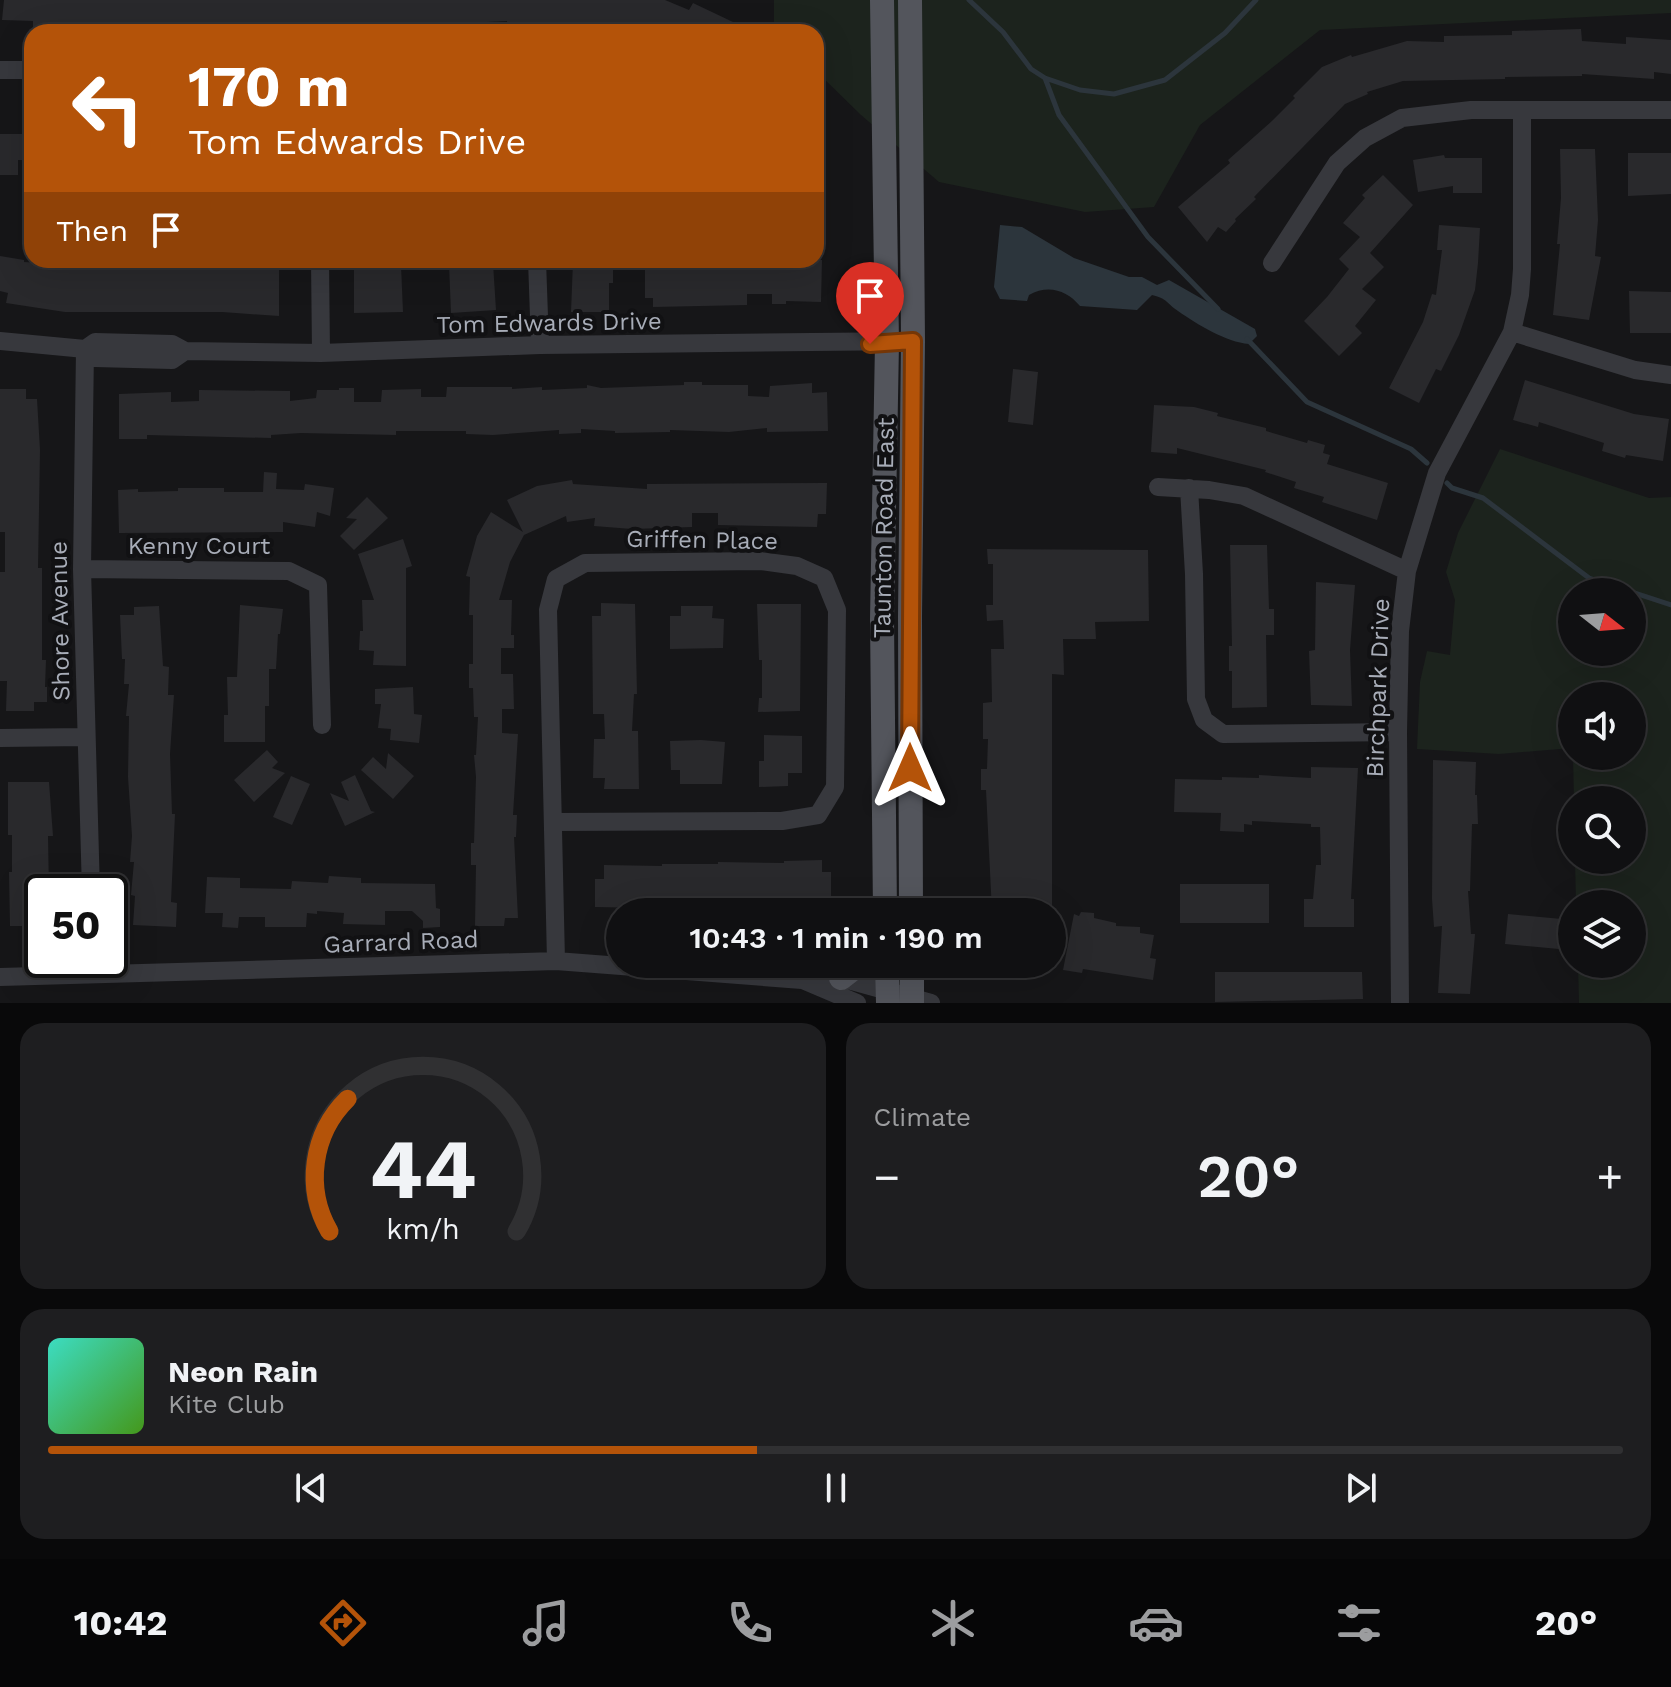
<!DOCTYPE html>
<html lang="en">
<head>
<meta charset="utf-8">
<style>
  :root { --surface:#101012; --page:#1e1e20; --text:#f1f3f6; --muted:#9c9d9f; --line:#303032; --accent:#b45309 }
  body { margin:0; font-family:"Work Sans",sans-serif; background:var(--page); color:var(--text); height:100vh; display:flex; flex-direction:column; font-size:30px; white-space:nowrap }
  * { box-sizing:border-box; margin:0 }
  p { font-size:26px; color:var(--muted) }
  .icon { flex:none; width:44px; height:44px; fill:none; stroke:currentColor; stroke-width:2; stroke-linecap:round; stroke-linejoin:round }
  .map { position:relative; height:1003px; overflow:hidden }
  .side { display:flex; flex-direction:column; gap:20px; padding:20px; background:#09090a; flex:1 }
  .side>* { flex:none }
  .hud { position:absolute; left:24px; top:24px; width:800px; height:244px; border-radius:24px; box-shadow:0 8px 32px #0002,0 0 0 2px var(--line); background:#b45309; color:#fff; overflow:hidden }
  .needle { width:52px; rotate:107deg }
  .fabs { position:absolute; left:1558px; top:578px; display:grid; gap:16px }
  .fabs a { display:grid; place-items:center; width:88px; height:88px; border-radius:50%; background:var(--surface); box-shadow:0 8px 32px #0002,0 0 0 2px var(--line); font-size:40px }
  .speed { position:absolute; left:24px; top:874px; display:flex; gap:16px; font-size:40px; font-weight:700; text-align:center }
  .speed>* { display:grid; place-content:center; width:104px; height:104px; border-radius:50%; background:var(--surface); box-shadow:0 8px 32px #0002,0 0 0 2px var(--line); line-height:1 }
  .speed .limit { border:4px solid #111; border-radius:12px; background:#fff; color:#111 }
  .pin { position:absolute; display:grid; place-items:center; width:68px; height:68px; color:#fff; margin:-82px -34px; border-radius:50% 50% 50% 0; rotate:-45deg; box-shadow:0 0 8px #0007 }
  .pin .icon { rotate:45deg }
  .me { position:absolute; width:88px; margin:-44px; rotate:0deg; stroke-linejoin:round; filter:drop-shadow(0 0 6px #0008) }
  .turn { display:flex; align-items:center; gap:28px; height:168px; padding:0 32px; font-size:36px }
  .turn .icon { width:104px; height:104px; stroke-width:2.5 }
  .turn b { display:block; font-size:56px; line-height:68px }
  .then { display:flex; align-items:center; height:76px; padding:0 32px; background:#0003; gap:16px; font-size:30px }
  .big { font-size:60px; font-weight:600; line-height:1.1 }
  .side .widget { flex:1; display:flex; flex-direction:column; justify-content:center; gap:12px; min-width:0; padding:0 28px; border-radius:24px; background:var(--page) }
  .side .dial { align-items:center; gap:0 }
  .dial svg { height:208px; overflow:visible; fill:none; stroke:var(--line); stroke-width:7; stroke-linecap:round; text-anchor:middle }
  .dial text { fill:var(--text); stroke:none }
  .song { display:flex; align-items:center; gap:24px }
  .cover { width:96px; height:96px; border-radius:12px; background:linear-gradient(135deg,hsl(170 70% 55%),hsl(100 70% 35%)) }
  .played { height:8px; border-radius:4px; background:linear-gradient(90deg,var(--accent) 45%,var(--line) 45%) }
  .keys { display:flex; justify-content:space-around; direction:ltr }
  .heat { display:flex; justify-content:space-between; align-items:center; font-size:44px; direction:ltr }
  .side .tiles { flex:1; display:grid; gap:20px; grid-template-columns:1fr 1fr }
  .widget:last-child { grid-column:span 2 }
  .trip { position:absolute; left:606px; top:898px; width:460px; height:80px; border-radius:40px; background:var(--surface); box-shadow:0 8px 32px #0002,0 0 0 2px var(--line); font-weight:600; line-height:80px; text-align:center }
  .dock { display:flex; height:128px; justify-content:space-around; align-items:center; background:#060607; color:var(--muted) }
  .dock .icon { width:56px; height:56px }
  .dock .active { color:var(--accent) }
  .dock b { font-size:36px; color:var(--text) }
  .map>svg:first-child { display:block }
  .green { fill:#1c231d; fill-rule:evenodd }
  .water { fill:#2c353c }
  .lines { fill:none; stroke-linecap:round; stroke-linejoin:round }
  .stream { stroke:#2c353c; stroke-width:5 }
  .building { fill:#29292c }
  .minor { stroke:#37383d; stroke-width:18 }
  .major { stroke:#53555c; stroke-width:24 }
  .route-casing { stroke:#753606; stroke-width:20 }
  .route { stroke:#b45309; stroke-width:14 }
  .labels { text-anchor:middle; stroke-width:8; stroke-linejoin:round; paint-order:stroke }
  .street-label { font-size:24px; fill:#a8adb8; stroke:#111113 }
</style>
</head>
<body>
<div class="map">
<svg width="1671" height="1003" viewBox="0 0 1671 1003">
  <rect width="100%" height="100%" fill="#161618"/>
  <!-- green -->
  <path class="green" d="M774,0H1671V13L1320,30L1200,125L1154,207L1085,212L939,182L861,115L816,71V32H774Z
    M1500,449L1649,498L1671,497V1003H1579L1578,964H1632V904H1576L1575,860H1632V800H1574L1573,756H1632V696H1572V748L1499,754L1417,749L1420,682L1427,651L1450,655L1455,600L1446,572L1458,533ZM1572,592H1632V652H1572Z"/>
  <!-- water -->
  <path class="water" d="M1000,225L1022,227L1074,258L1129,277H1142L1157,285L1169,280L1255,329L1257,336L1249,344C1226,342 1198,325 1178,311C1166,303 1168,299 1152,295L1137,310L1080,306C1067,290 1048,284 1029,295L1027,301L1000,299L994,287Z"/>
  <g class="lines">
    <!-- stream -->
    <path class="stream" d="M969,0L1003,32L1031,69L1045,78L1080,90L1114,94L1165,80L1225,33L1256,0
      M1045,78L1059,115L1148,237L1218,309
      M1247,339L1307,402L1411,449L1427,463
      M1447,483L1452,488L1483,498L1589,578L1671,605"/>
  </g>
  <!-- building -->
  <path class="building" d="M4,0H665L689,10L693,3L754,32H625L578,22V25L547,23V25L507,27V21L371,28L353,27V24H287V26H235V28L207,27V30L164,27H131V31L117,32L118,30L53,28V30H33V21L2,20Z
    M1581,29L1582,41L1626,44V37L1671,40V74L1654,72V79L1582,74V76L1505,77V79L1403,81L1367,92L1368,94L1345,104L1254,197L1256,199L1235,219L1236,221L1226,232L1218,227L1207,242L1178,207L1230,163L1228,160L1273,120L1295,98L1293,96L1322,67L1351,55L1352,57L1407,41L1444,42V36L1512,35V31Z
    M0,134H32V160H18V175H0Z
    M1560,149H1595L1598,220L1595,256L1601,257L1589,320L1553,315L1560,244H1557L1561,198Z
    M1628,153H1671V194L1628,196Z
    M1444,155L1445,158H1482V193H1453V186L1418,192L1413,160Z
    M1383,175L1413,205L1370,253L1384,267L1362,289L1376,300L1355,326L1362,333L1339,356L1304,321L1327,297L1349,269L1339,259L1360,237L1343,223L1365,198L1362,195Z
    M1439,225L1480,228L1478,263L1475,290L1459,335L1441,371L1436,369L1419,403L1389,388L1423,322L1432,294L1436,295L1442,250H1437Z
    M0,256L24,260V262L70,265H148V268L229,269V260H279V316L222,312H65L6,303L8,293L0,291Z
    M645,260H822L821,302L786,301V304H772V294H747V305L653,307V298H645Z
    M573,261L613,262V283H609V312H571Z
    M493,263L496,310L451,313L449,264Z
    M401,265L403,312L354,313V266Z
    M1629,291L1671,292V333H1630Z
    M1013,369L1038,372L1033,425L1008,422Z
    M1525,380L1634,414L1669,419L1663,461L1626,455L1625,458L1602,451L1604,443L1539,422L1538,427L1513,420Z
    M684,382H702V385H748V396L769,397L770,386L812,383V393L827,392L828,431L767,432V428L729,432L670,430V432L615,433V431L581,429V433L559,434V430L493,435L466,434V431H396V435L301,433L271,435V438L147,435V439H119V394L171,392V402L199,401V390L290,391V401L316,398L317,390H339V388H354V402H381L382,390L421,389V397H446L447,387H512V389L542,387V390L587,388V385L601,388L684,385Z
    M0,389H26V399H37L40,450L38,568H42V660H46L45,687H47V702H34V711H6L7,681H0V572H5V532H0Z
    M1154,405L1194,407L1218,413L1217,416L1266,428V431L1307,443L1308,440L1325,445L1323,453L1330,455L1327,464L1388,483L1377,520L1322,502L1324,497L1294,488L1296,482L1265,472L1266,470L1177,448V454L1151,452Z
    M264,472L277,473L276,489L304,490L305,484L334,488L330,516L317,512L315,527L283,522V532L119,533L118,490L138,489V492L178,491V488H224V492H263Z
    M572,480L573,484L647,489V484L827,483L826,514H818L817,527L718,525V513H692V527L632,529L594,526L595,518L567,522L566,516L524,535L510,562L499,600H512L511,635H514V648H501V674H513L514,709H502V733L518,734L513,815H517L516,837H514L518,918H505L504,926H475L476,865H471V843H474L476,777L474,755H476L478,717H474L473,688H469V664H473V615H469L470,577L466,576L477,536L491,512L523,532L507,500L537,486Z
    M367,497L388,518L354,550L340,536L357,519L346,518Z
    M403,539L412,566L406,568V666L373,665L374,651L359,650L360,631H363L362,600H374L358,554Z
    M1230,545H1267L1269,609H1274V635H1266L1267,707L1232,708V671H1229V646H1232Z
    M987,549L1148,550L1149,621L1095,622L1096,639H1063L1064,675L1052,674V912H992L986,790H981V769H987L988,739H983V703L992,702L991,649H1004L1003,620L987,621L986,605H993V564H988Z
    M1316,582L1355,585L1350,650L1352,706L1311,705L1309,651L1315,650Z
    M601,603L635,604L637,694H634L632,731H638L639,789H604L605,778H593L594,739H605L604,714H593L592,616H601Z
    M757,604H801L800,711L758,712L759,698H762V660H759Z
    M240,605L283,609L280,634H278L276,669H269V706H265V742H224V715H228L227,677H237Z
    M159,606L163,666L169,667L168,695H174L170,754L172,814H175L171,902L177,903L176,927L133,925L135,896L131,895L134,862H130L132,836L128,777L129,716H126L129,684H124L125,659H122L120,615H134V607Z
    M681,606H713L712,618L724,619L723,648L670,649V616H681Z
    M413,687L414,714L422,715L419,743L390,740L391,729L378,728L381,704H375V689Z
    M764,735L802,736V773H788V786L759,787V761H764Z
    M701,740L725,742L722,784H680V770H671L670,741Z
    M267,750L278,762L272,768L285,773L254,802L234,780Z
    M388,753L414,776L393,799L361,770L373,757L386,769Z
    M1433,760L1476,762L1475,795H1477L1478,824H1472L1470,891H1468L1471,934H1475L1470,994L1438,993L1442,926L1434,927L1432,899Z
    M1311,767L1358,768L1351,899H1354V927H1304V899H1313L1316,865H1321L1320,827H1311V824L1252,821V825L1244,824V832L1220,831L1221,813L1174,812L1175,779L1222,780V777L1259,778V775L1311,778Z
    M355,775L371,811L375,812L345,826L330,793L349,801L341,782Z
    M291,776L310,784L292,825L273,817Z
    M8,782H49L53,836H48L49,892H42V926H10L9,872H12V835H8Z
    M822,860V872H831V902H770V905L710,902V906L647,908L595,907V879H604V865L662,866V864H718V862L784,863V861Z
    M329,876L361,878V883L435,884L436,908L440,909V927L423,928V921L412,911H385V925L343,924L344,913L317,911V914L307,913L306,927H265V917H239L238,928L222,927L223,913H205L207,877L240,878V888L291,889L292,881L328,883Z
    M1180,884H1269V923H1180Z
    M1081,912L1094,913V918L1116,923V926L1140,927V933L1154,935L1150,958L1156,959L1153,980L1083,969L1082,973L1063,970L1074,914L1079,916Z
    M1508,914L1562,919L1559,949L1505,944Z
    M1215,972H1362L1363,999L1215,1002Z"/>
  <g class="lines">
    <!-- minor -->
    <path class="minor" d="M0,70H32
      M320,260L321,353
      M537,260L540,345
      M1272,263L1337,163L1365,138L1402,118L1471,110H1671
      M1512,332L1635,370L1671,375
      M0,341L85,349L95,358L172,360L185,351
      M85,349L95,342L172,344L185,351L321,353L540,345L913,341
      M85,349L82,569L91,892
      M1158,487L1209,490L1244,496L1407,571
      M1189,488L1194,574L1196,699L1204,720L1223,734L1398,732
      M82,569L289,571L318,585L322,725
      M0,738L85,737
      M555,822L782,821L818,815L835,787L837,610L824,578L797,566L760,561L585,563L556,579L548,610L556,961
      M0,977L556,961L802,980L841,978L931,1003
      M805,981L857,1003
      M1400,1003L1398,732L1400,631L1407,571L1437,473L1512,332L1520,295L1522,269V111"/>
    <!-- major -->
    <path class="major" d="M882,0L887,343L882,620L885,912
      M910,0L913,341L910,617L911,912
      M887,964L888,1003
      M841,978L859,964
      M912,1003V964"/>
  </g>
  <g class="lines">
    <defs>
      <path id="route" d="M870,344L913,341L910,768"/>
    </defs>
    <!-- route casing -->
    <use href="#route" class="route-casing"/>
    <!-- route -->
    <use href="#route" class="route"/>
  </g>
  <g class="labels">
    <!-- street labels -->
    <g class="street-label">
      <text transform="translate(549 323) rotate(-1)" y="8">Tom Edwards Drive</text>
      <text transform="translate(884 528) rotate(-89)" y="8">Taunton Road East</text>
      <text transform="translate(702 540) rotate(1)" y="8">Griffen Place</text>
      <text x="199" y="554">Kenny Court</text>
      <text transform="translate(60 621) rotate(-91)" y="8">Shore Avenue</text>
      <text transform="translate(1378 688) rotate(-88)" y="8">Birchpark Drive</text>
      <text transform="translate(401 942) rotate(-2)" y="8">Garrard Road</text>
    </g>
  </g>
</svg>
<div class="fabs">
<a><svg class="needle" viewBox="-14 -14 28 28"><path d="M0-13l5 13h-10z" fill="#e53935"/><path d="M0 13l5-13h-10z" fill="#9c9d9f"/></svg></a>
<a><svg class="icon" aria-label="sound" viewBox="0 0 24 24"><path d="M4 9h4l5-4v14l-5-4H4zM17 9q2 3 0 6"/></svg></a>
<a><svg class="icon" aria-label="search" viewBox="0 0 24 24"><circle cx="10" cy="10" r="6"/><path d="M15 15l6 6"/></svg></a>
<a><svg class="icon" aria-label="layers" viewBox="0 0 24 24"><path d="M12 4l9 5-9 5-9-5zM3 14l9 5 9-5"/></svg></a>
</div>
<div class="speed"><div class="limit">50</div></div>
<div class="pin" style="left:870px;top:344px;background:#d93025"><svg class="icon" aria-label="arrive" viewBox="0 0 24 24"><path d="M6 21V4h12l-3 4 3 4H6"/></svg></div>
<svg class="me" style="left:910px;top:768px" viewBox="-20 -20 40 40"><path d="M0-17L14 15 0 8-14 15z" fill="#b45309" stroke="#fff" stroke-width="4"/></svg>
<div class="trip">10:43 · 1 min · 190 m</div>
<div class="hud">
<div class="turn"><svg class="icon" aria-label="left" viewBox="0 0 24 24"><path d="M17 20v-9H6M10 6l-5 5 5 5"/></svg><div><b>170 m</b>Tom Edwards Drive</div></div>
<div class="then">Then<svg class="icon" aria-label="arrive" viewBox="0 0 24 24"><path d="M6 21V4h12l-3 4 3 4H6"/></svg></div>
</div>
</div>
<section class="side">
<div class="tiles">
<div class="widget dial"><svg viewBox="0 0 100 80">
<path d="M14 69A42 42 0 1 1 86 69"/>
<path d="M14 69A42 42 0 0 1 21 18" stroke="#b45309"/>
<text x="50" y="56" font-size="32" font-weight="700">44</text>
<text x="50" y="72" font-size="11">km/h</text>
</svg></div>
<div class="widget"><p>Climate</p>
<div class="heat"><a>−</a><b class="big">20°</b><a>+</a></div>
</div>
<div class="widget">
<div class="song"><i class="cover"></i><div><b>Neon Rain</b><p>Kite Club</p></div></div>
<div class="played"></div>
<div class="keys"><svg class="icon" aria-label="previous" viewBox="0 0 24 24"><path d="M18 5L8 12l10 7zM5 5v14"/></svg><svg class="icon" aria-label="pause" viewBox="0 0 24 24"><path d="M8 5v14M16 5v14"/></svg><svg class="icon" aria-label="next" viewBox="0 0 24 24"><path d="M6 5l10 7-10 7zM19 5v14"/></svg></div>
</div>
</div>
</section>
<nav class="dock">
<b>10:42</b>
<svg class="icon active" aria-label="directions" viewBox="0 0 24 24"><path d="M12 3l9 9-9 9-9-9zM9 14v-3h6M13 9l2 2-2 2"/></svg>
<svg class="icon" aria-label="music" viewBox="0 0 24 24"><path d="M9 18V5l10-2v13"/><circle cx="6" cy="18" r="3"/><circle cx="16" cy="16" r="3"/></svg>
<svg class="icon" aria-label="phone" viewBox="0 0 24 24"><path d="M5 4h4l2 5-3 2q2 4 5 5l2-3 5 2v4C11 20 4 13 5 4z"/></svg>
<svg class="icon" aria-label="climate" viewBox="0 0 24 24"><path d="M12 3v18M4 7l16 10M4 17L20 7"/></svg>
<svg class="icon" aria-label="car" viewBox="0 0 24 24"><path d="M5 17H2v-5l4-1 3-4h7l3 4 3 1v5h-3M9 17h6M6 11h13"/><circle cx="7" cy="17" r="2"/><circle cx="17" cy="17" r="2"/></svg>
<svg class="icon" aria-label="filters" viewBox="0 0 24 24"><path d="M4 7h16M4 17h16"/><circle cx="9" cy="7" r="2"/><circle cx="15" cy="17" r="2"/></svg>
<b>20°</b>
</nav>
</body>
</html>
